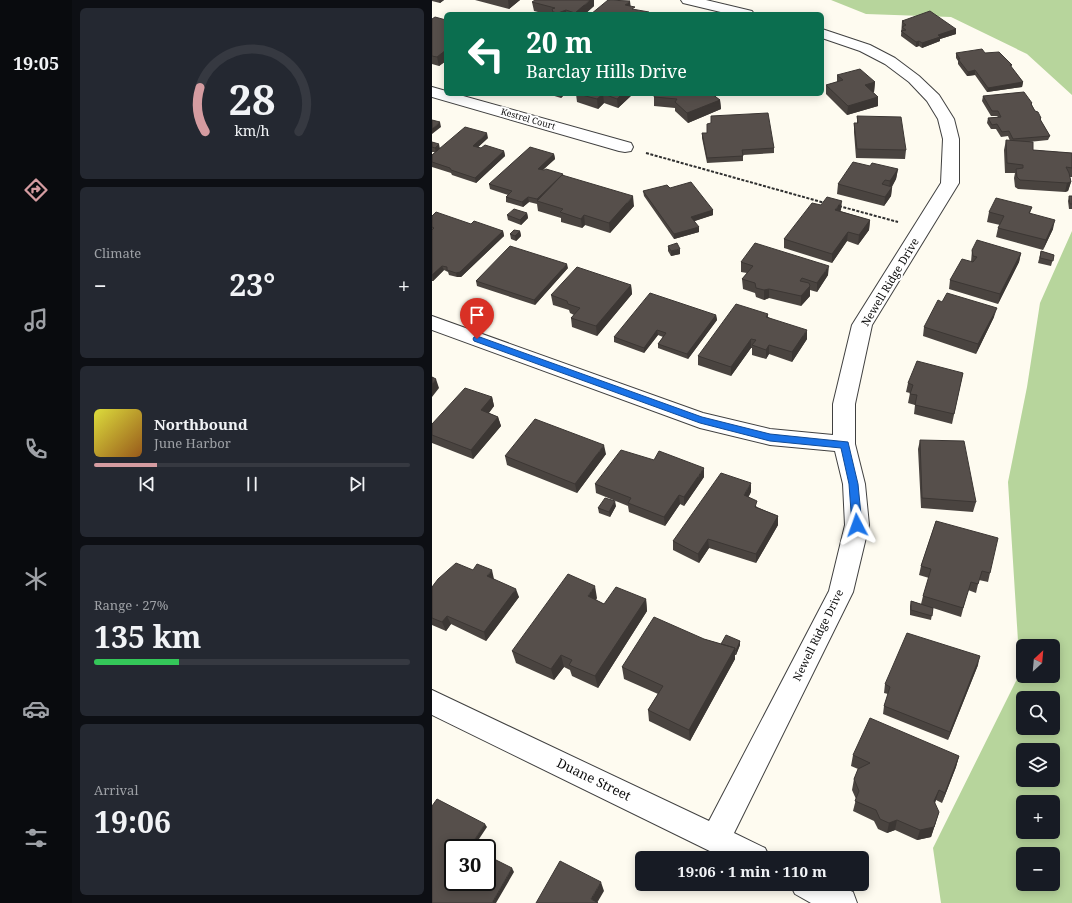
<!DOCTYPE html>
<html lang="en">
<head>
<meta charset="utf-8">
<style>
  :root { --surface:#171b24; --page:#242831; --text:#f1f3f6; --muted:#9ea1a6; --line:#363941; --accent:#d59ca1 }
  body { margin:0; font-family:"Noto Serif",serif; background:var(--page); color:var(--text); height:100vh; display:flex; flex-direction:column; font-size:15px; white-space:nowrap }
  * { box-sizing:border-box; margin:0 }
  p { font-size:13px; color:var(--muted) }
  .icon { flex:none; width:22px; height:22px; fill:none; stroke:currentColor; stroke-width:2; stroke-linecap:round; stroke-linejoin:round }
  .map { position:relative; flex:1; overflow:hidden }
  .panel { display:flex; flex-direction:column; gap:8px; padding:8px; background:#0d0f14; width:360px }
  .panel>* { flex:none }
  .hud { position:absolute; left:12px; top:12px; width:380px; height:84px; border-radius:6px; box-shadow:0 2px 10px #0003; background:#0b6e4f; color:#fff; overflow:hidden }
  .needle { width:26px; rotate:26deg }
  .controls { position:absolute; left:584px; top:639px; display:grid; gap:8px }
  .controls a { display:grid; place-items:center; width:44px; height:44px; border-radius:6px; background:var(--surface); box-shadow:0 2px 10px #0003; font-size:20px }
  .speed { position:absolute; left:12px; top:839px; display:flex; gap:8px; font-size:20px; font-weight:700; text-align:center }
  .speed>* { display:grid; place-content:center; width:52px; height:52px; border-radius:50%; background:var(--surface); box-shadow:0 2px 10px #0003; line-height:1 }
  .speed .limit { border:2px solid #111; border-radius:6px; background:#fff; color:#111 }
  .pin { position:absolute; display:grid; place-items:center; width:34px; height:34px; color:#fff; margin:-41px -17px; border-radius:50% 50% 50% 0; rotate:-45deg; box-shadow:0 0 4px #0007 }
  .pin .icon { rotate:45deg }
  .me { position:absolute; width:44px; margin:-22px; rotate:356deg; stroke-linejoin:round; filter:drop-shadow(0 0 3px #0008) }
  .turn { display:flex; align-items:center; gap:14px; height:84px; padding:0 16px; font-size:18px }
  .turn .icon { width:52px; height:52px; stroke-width:2.5 }
  .turn b { display:block; font-size:28px; line-height:34px }
  .big { font-size:30px; font-weight:700; line-height:1.1 }
  .panel .card { flex:1; display:flex; flex-direction:column; justify-content:center; gap:6px; min-width:0; padding:0 14px; border-radius:6px; background:var(--page) }
  .panel .dial { align-items:center; gap:0 }
  .dial svg { height:104px; overflow:visible; fill:none; stroke:var(--line); stroke-width:7; stroke-linecap:round; text-anchor:middle }
  .dial text { fill:var(--text); stroke:none }
  .song { display:flex; align-items:center; gap:12px }
  .cover { width:48px; height:48px; border-radius:6px; background:linear-gradient(135deg,hsl(60 70% 55%),hsl(30 70% 35%)) }
  .played { height:4px; border-radius:2px; background:linear-gradient(90deg,var(--accent) 20%,var(--line) 20%) }
  .keys { display:flex; justify-content:space-around; direction:ltr }
  .heat { display:flex; justify-content:space-between; align-items:center; font-size:22px; direction:ltr }
  .charge { height:6px; border-radius:3px; background:linear-gradient(90deg,#34c759 27%,var(--line) 0) }
  .trip { position:absolute; left:203px; top:851px; width:234px; height:40px; border-radius:6px; background:var(--surface); box-shadow:0 2px 10px #0003; font-weight:700; line-height:40px; text-align:center }
  main { display:flex; flex:1; min-height:0 }
  .tab-bar { display:flex; flex-direction:column; width:72px; justify-content:space-around; align-items:center; background:#090b0e; color:var(--muted) }
  .tab-bar .icon { width:28px; height:28px }
  .tab-bar .selected { color:var(--accent) }
  .tab-bar b { font-size:18px; color:var(--text) }
  .map>svg:first-child { display:block }
  .forest { fill:#b7d59c; fill-rule:evenodd }
  .lines { fill:none; stroke-linecap:round; stroke-linejoin:round }
  .minor-casing { stroke:#414141; stroke-width:2 }
  .path { stroke:#303030; stroke-width:2; stroke-dasharray:3 1.5; stroke-linecap:butt }
  .minor { fill:#fff; fill-rule:evenodd }
  .wall { fill:#4a4440 }
  .shaded-wall { fill:#3c3734 }
  .building { fill:#564f4b; stroke:#3c3734 }
  .route { fill:#1a73e8; stroke:#114b97 }
  .labels { text-anchor:middle; stroke-width:4; stroke-linejoin:round; paint-order:stroke }
  .far-street-label { font-size:9px; fill:#0e0e0e; stroke:#fff }
  .street-label { font-size:11px; fill:#0e0e0e; stroke:#fff }
  .near-street-label { font-size:13px; fill:#0e0e0e; stroke:#fff }
</style>
</head>
<body>
<main>
<nav class="tab-bar">
<b>19:05</b>
<svg class="icon selected" aria-label="directions" viewBox="0 0 24 24"><path d="M12 3l9 9-9 9-9-9zM9 14v-3h6M13 9l2 2-2 2"/></svg>
<svg class="icon" aria-label="music" viewBox="0 0 24 24"><path d="M9 18V5l10-2v13"/><circle cx="6" cy="18" r="3"/><circle cx="16" cy="16" r="3"/></svg>
<svg class="icon" aria-label="phone" viewBox="0 0 24 24"><path d="M5 4h4l2 5-3 2q2 4 5 5l2-3 5 2v4C11 20 4 13 5 4z"/></svg>
<svg class="icon" aria-label="climate" viewBox="0 0 24 24"><path d="M12 3v18M4 7l16 10M4 17L20 7"/></svg>
<svg class="icon" aria-label="car" viewBox="0 0 24 24"><path d="M5 17H2v-5l4-1 3-4h7l3 4 3 1v5h-3M9 17h6M6 11h13"/><circle cx="7" cy="17" r="2"/><circle cx="17" cy="17" r="2"/></svg>
<svg class="icon" aria-label="filters" viewBox="0 0 24 24"><path d="M4 7h16M4 17h16"/><circle cx="9" cy="7" r="2"/><circle cx="15" cy="17" r="2"/></svg>
</nav>
<section class="panel">
<div class="card dial"><svg viewBox="0 0 100 80">
<path d="M14 69A42 42 0 1 1 86 69"/>
<path d="M14 69A42 42 0 0 1 10 35" stroke="#d59ca1"/>
<text x="50" y="56" font-size="32" font-weight="700">28</text>
<text x="50" y="72" font-size="11">km/h</text>
</svg></div>
<div class="card"><p>Climate</p>
<div class="heat"><a>−</a><b class="big">23°</b><a>+</a></div>
</div>
<div class="card">
<div class="song"><i class="cover"></i><div><b>Northbound</b><p>June Harbor</p></div></div>
<div class="played"></div>
<div class="keys"><svg class="icon" aria-label="previous" viewBox="0 0 24 24"><path d="M18 5L8 12l10 7zM5 5v14"/></svg><svg class="icon" aria-label="pause" viewBox="0 0 24 24"><path d="M8 5v14M16 5v14"/></svg><svg class="icon" aria-label="next" viewBox="0 0 24 24"><path d="M6 5l10 7-10 7zM19 5v14"/></svg></div>
</div>
<div class="card"><p>Range · 27%</p><b class="big">135 km</b><div class="charge"></div></div>
<div class="card"><p>Arrival</p><b class="big">19:06</b></div>
</section>
<div class="map">
<svg width="640" height="903" viewBox="0 0 640 903">
  <rect width="100%" height="100%" fill="#fefbf0"/>
  <!-- forest -->
  <path class="forest" d="M399,0H640V95L595,54L519,17L434,14Z
    M640,231V903H509L501,848L588,673L576,482L595,387L608,303ZM591,646H621V676H591ZM591,698H621V728H591ZM591,750H621V780H591ZM591,802H621V832H591ZM591,854H621V884H591Z"/>
  <g class="lines">
    <defs>
      <path id="minor" d="M249,0H274L320,11L322,14H297L251,3Z
        M390,29L438,45L463,58L487,76L507,95L522,119L527,139V183L440,325L423,404V444L433,484L437,525L421,592L302,833L333,848L338,858H292L0,715V690L277,821L397,591L413,525L411,484L403,451L338,445L268,428L0,330V316L271,413L338,429L401,435V404L420,325L509,183L511,139L506,119L495,101L477,82L453,64L428,51L390,38Z
        M0,87L14,91V94H24L199,143L201,147L199,151L193,152L187,151L0,97Z
        M358,884H404L421,892L425,903H379L363,894Z"/>
    </defs>
    <!-- minor casing -->
    <use href="#minor" class="minor-casing"/>
    <!-- path -->
    <path class="path" d="M214,153L393,203
      M407,206L466,222"/>
    <!-- minor -->
    <use href="#minor" class="minor"/>
  </g>
  <!-- wall -->
  <path class="wall" d="M0,0H12L8,3L0,1Z
    M43,0H88L77,9Z
    M100,2L162,6L153,14H114L102,11Z
    M0,19L14,20V61L7,66L0,64Z
    M470,21L524,29V34L508,39V41L490,48L487,46L484,47L469,36Z
    M524,53H553L580,65L579,67L591,82L590,87L555,92L543,75L535,76L526,64V61L524,58Z
    M405,75L443,82L442,92H441L446,97V106L415,115L394,94V85L405,82Z
    M116,94H133L129,98Z
    M144,94H201L186,108L172,103L166,109L145,102Z
    M223,94H284V97L288,100L289,109L256,123L243,111V108L222,106V97Z
    M551,96L600,103V105L603,111L609,118V121L618,136L616,140L597,142L601,150L640,153V177H638L639,182L636,191L633,192L586,189L583,187L582,178L583,173H573L572,150L574,140L578,141L576,136L569,137L564,129H559L555,123L556,118L566,117L565,116H559L550,101Z
    M425,116L474,150L473,159L424,158L422,132V123H425Z
    M270,133L342,148V153L311,155V161L275,163L270,138Z
    M56,138L46,147L49,148L72,151L73,156L44,183L20,175L19,173L0,167V155L3,152H0V143L8,148Z
    M122,154L123,159L111,170L131,176L202,206L178,233L153,225L150,228L129,222V218L106,211L105,204L97,202L91,207L74,202V197L76,195L58,189L57,184Z
    M438,166L466,169L464,179L460,187L459,196L452,206L405,194L406,184Z
    M238,188L281,210V215L262,221L267,232L242,239L212,196L211,191Z
    M637,196H640V209H637L636,201Z
    M389,205L409,210L408,211L438,220L437,230L426,245L415,241L400,263L352,248V239Z
    M600,207L598,213L621,229L611,250L564,237L566,228L568,225L555,222L557,212Z
    M95,213L96,218L89,225L76,220L75,215Z
    M0,216L71,231L72,236L29,277H25L17,275L16,272L12,270L1,281H0Z
    M88,231L89,236L84,241L79,239L78,234Z
    M236,246L248,254L239,256L236,251Z
    M540,250L589,253L587,262L566,304L517,289L518,280L539,262Z
    M609,251L622,255L619,266L606,263Z
    M309,262L396,275L385,292L378,290V296L369,306L337,298L332,300L324,297L323,293L311,289L310,279L315,273L309,272Z
    M136,268L103,305L45,286L44,281Z
    M199,285L200,294L165,336L140,327L139,318L142,315L138,313L137,310L121,305L119,295Z
    M336,314V317L375,339L360,362L337,354L334,359L320,355V348H319L299,376L266,365V356Z
    M284,315L285,320L256,359L226,348V344L231,337L226,335L212,353L182,342V337Z
    M562,317L544,354L491,336L492,327Z
    M531,373L520,424L482,414L483,405L476,403L478,393L474,392L476,383Z
    M60,397L62,406L57,413L66,417L69,426L41,459L0,443V424Z
    M488,440L544,502L541,512L489,508L486,449Z
    M174,454L145,493L75,465L73,456Z
    M272,477L252,506L248,504L233,526L197,512L196,506L164,493L163,484Z
    M319,492L316,497L325,507L346,516V525L324,563L277,548L267,563L241,550V541Z
    M184,506L178,517L167,513L166,508Z
    M504,521L558,573L556,582L547,580L544,593L536,590L529,617L501,608L499,620L478,615V606L479,601L489,604L491,596L497,578L487,575L489,566Z
    M41,570L62,579L87,597L54,641L19,624L14,631L0,625V587Z
    M165,598L164,600L172,604L214,599L215,611L166,688L140,676L138,670L132,667L122,680L84,663L80,651Z
    M272,639L289,644L308,641V645L304,655H303V659L258,741L217,721L216,710L226,694L192,679L190,667Z
    M546,665L516,740L451,714L452,706L456,694L452,693L453,684Z
    M421,755L527,756L524,767L510,803L504,800L503,803L504,822L499,837L485,840L463,830L455,833L446,829L442,821L421,811L424,799L420,790L422,779L426,769L419,766Z"/>
  <!-- shaded-wall -->
  <path class="shaded-wall" d="M7,0H12L8,3Z
    M76,0H88L77,9Z
    M158,0H162V6L153,14H143V13Z
    M198,1L199,9L193,5Z
    M134,10V14H126V13Z
    M524,29V34L508,39V41L490,48V43L506,35Z
    M487,41V46L484,47V42Z
    M14,50V61L7,66L5,57Z
    M543,70V75L535,76L536,72Z
    M443,82L442,92L433,94V85Z
    M591,82L590,87L555,92L556,88Z
    M128,94H133L129,98Z
    M171,94L172,103L166,109L165,99Z
    M190,94H201L186,108L185,99Z
    M446,97V106L415,115L416,106Z
    M288,100L289,109L256,123L255,113Z
    M8,122L9,127L0,134V129Z
    M55,133L56,138L42,151L41,146Z
    M7,144L8,149L4,153L3,148Z
    M72,151L73,156L44,183L43,178Z
    M122,154L123,159L107,173L106,169Z
    M466,169L464,179L457,191L458,181Z
    M131,174L132,178L105,201V199Z
    M639,182L636,191L633,192L635,183Z
    M460,187L459,196L452,206L453,197Z
    M201,196L202,206L178,233L177,223Z
    M96,197L97,202L91,207L90,202Z
    M410,201L409,210L402,219L403,210Z
    M281,210V215L260,222L259,217Z
    M95,213L96,218L89,225L88,220Z
    M152,215L153,225L150,228L149,219Z
    M438,220L437,230L426,245L427,235Z
    M623,220L621,229L611,250L614,240Z
    M267,227V232L242,239V234Z
    M71,231L72,236L29,277H25L24,273Z
    M88,231L89,236L84,241L83,236Z
    M416,232L415,241L400,263V254Z
    M248,249V254L239,256V251Z
    M589,253L587,262L566,304L568,294Z
    M135,264L136,268L103,305L102,300Z
    M10,266L12,270L1,281L0,275Z
    M397,266L396,275L385,292V283Z
    M199,285L200,294L165,336L164,326Z
    M378,286V296L369,306V296Z
    M337,289V298L332,300V290Z
    M565,308L562,317L544,354L546,344Z
    M284,315L285,320L256,359L255,354Z
    M225,330L226,335L212,353V348Z
    M375,330V339L360,362V352Z
    M319,339V348L299,376V367Z
    M337,345V354L334,359V350Z
    M4,379L7,388L0,397V384Z
    M60,397L62,406L52,419L49,410Z
    M66,417L69,426L41,459L39,450Z
    M172,445L174,454L145,493L143,484Z
    M272,468V477L252,506V497Z
    M319,483V492L313,504L312,495Z
    M247,495L248,504L233,526L232,517Z
    M183,501L184,506L178,517L177,512Z
    M346,516V525L324,563V554Z
    M276,539L277,548L267,563L266,554Z
    M60,570L62,579L58,585L55,576Z
    M163,586L165,598L158,609L156,596Z
    M84,589L87,597L54,641L52,632Z
    M214,599L215,611L166,688L163,676Z
    M15,616L19,624L14,631L10,622Z
    M308,641V645L304,655V651Z
    M303,648V659L258,741L257,730Z
    M129,655L132,667L122,680L119,669Z
    M548,656L546,665L516,740L518,732Z
    M527,756L524,767L510,803L513,793Z
    M507,790L504,800L499,811L502,801Z
    M507,812L499,837L485,840L488,830Z
    M465,820L463,830L455,833L457,823Z
    M53,824L55,827L41,848H37Z
    M80,868L82,872L64,903H60Z
    M169,882L172,891L165,903L159,899Z"/>
  <!-- building -->
  <path class="building" d="M103,0H158L143,13L134,10L126,13L121,12L120,9L123,8L100,2Z
    M176,0L198,1L193,5L203,7L200,9L217,12L216,14H159Z
    M498,11L524,29L506,35L508,37L490,43L487,41L484,42L469,31L474,30L470,27L474,25L470,22L472,21H470Z
    M3,17L14,20V50L5,57L0,56V19Z
    M550,49L553,53L567,52L580,65H578L591,82L556,88L543,70L536,72L526,59H528L524,53Z
    M428,69L443,82L433,85L446,97L416,106L394,85L411,80L405,75Z
    M592,92L600,103L599,104L603,111L606,112L609,118L608,119L618,136L581,139L577,131L570,132L565,124L560,125L556,118L569,117L566,111H560L551,96Z
    M146,94H171L165,99Z
    M172,94H190L185,99Z
    M223,94H280L288,100L255,113L243,102L245,99L222,97Z
    M336,113L342,148L310,150L311,156L275,158L270,133H275V124L279,123V116Z
    M425,116L469,117L474,150L425,149L422,123H426Z
    M0,120L8,122L0,129Z
    M33,127L55,133L41,146L49,148L53,145L72,151L43,178L19,170L18,168L0,162V155Z
    M574,140L601,142V150L640,153V168L634,167L637,173L639,182L635,183L588,180L585,177L584,169L591,168V165L575,163Z
    M0,142L7,144L3,148L0,147Z
    M98,147L122,154L106,169L112,170L114,169L131,174L105,199L96,197L90,202L74,197L80,191L57,184Z
    M421,162L438,166L440,163L466,169L458,181L453,180L450,184L460,187L453,197L406,184Z
    M130,175L201,196L177,223L152,215L149,219L128,212L131,209L105,201Z
    M259,182L281,210L259,217L267,227L242,234L211,191L235,185L238,188Z
    M637,196H640V204H638Z
    M395,197L410,201L403,210L438,220L427,235L416,232L400,254L352,239L380,203L389,205Z
    M564,198L600,207L597,213L623,220L614,240L566,228L572,216L557,212Z
    M82,209L95,213L88,220L75,215Z
    M4,212L39,224L42,221L71,231L28,272L24,273L15,270V267L10,266L0,275V230L2,228L0,227V216Z
    M82,230L88,231L83,236L78,234Z
    M545,240L589,253L568,294L518,280L530,259L541,262L545,257L541,256L540,250Z
    M245,243L248,249L239,251L236,246Z
    M323,243L397,266L385,283L370,278L368,281L377,283L378,286L369,296L337,289L332,290L324,288L323,283L310,279L321,266L309,262Z
    M78,246L135,264L102,300L44,281Z
    M609,251L622,255L621,261L608,258Z
    M145,267L199,285L164,326L139,318L148,308L136,304L135,301L119,295Z
    M218,293L284,315L255,354L226,344L234,333L225,330L212,348L182,337Z
    M515,293L565,308L546,344L492,327L506,300L510,302Z
    M304,304L336,314L334,317L375,330L360,352L337,345L334,350L320,345L324,340L319,339L299,367L266,356Z
    M485,361L531,373L522,414L483,405L485,395L478,394L481,385L476,383Z
    M0,377L4,379L0,384Z
    M33,388L60,397L49,410L66,417L39,450L0,435V424Z
    M103,419L172,445L143,484L73,456Z
    M488,440L532,441L544,502L490,498Z
    M189,450L222,460L227,451L272,468L252,497L247,495L232,517L196,503L199,498L163,484Z
    M289,473L319,483L312,495L325,501L323,507L346,516L324,554L276,539L266,554L241,541Z
    M173,498L183,501L177,512L166,508Z
    M504,521L566,538L558,573L550,571L546,584L539,582L531,608L491,596L499,569L489,566Z
    M24,563L41,570L45,564L60,570L55,576L84,589L52,632L15,616L10,622L0,618V587L6,579Z
    M136,574L163,586L156,596L172,604L184,587L214,599L163,676L137,665L140,660L129,655L119,669L80,651Z
    M479,601L501,608L500,616L479,610Z
    M222,617L272,639L303,648L257,730L216,710L231,686L190,667Z
    M475,633L548,656L518,732L452,706L458,687L453,684Z
    M294,635L308,641L304,651L303,650V648L289,644Z
    M438,718L527,756L513,793L507,790L502,801L507,812L502,827L488,830L465,820L457,823L448,819L444,810L423,801L427,791L422,779L426,769L438,763L421,755Z
    M5,799L53,824L37,848H21V882H55V860L58,857L80,868L60,903H0V806Z
    M128,861L169,882L159,899L166,903H104Z"/>
  <!-- route -->
  <path class="route" d="M45,336L270,417L338,434L416,442L426,484L430,525L428,527H421L420,525L417,484L409,448L338,441L268,423L42,341L41,339L42,337Z"/>
  <g class="labels">
    <!-- far-street labels -->
    <g class="far-street-label">
      <text transform="translate(96 119) rotate(16)" y="3">Kestrel Court</text>
    </g>
    <!-- street labels -->
    <g class="street-label">
      <text transform="translate(458 282) rotate(-59)" y="4">Newell Ridge Drive</text>
      <text transform="translate(386 635) rotate(-64)" y="4">Newell Ridge Drive</text>
    </g>
    <!-- near-street labels -->
    <g class="near-street-label">
      <text transform="translate(162 779) rotate(26)" y="5">Duane Street</text>
    </g>
  </g>
</svg>
<div class="controls">
<a><svg class="needle" viewBox="-14 -14 28 28"><path d="M0-13l5 13h-10z" fill="#e53935"/><path d="M0 13l5-13h-10z" fill="#9ea1a6"/></svg></a>
<a><svg class="icon" aria-label="search" viewBox="0 0 24 24"><circle cx="10" cy="10" r="6"/><path d="M15 15l6 6"/></svg></a>
<a><svg class="icon" aria-label="layers" viewBox="0 0 24 24"><path d="M12 4l9 5-9 5-9-5zM3 14l9 5 9-5"/></svg></a>
<a>+</a>
<a>−</a>
</div>
<div class="speed"><div class="limit">30</div></div>
<div class="pin" style="left:45px;top:339px;background:#d93025"><svg class="icon" aria-label="arrive" viewBox="0 0 24 24"><path d="M6 21V4h12l-3 4 3 4H6"/></svg></div>
<svg class="me" style="left:425px;top:525px" viewBox="-20 -20 40 40"><path d="M0-17L14 15 0 8-14 15z" fill="#1a73e8" stroke="#fff" stroke-width="4"/></svg>
<div class="trip">19:06 · 1 min · 110 m</div>
<div class="hud">
<div class="turn"><svg class="icon" aria-label="left" viewBox="0 0 24 24"><path d="M17 20v-9H6M10 6l-5 5 5 5"/></svg><div><b>20 m</b>Barclay Hills Drive</div></div>
</div>
</div>
</main>
</body>
</html>
